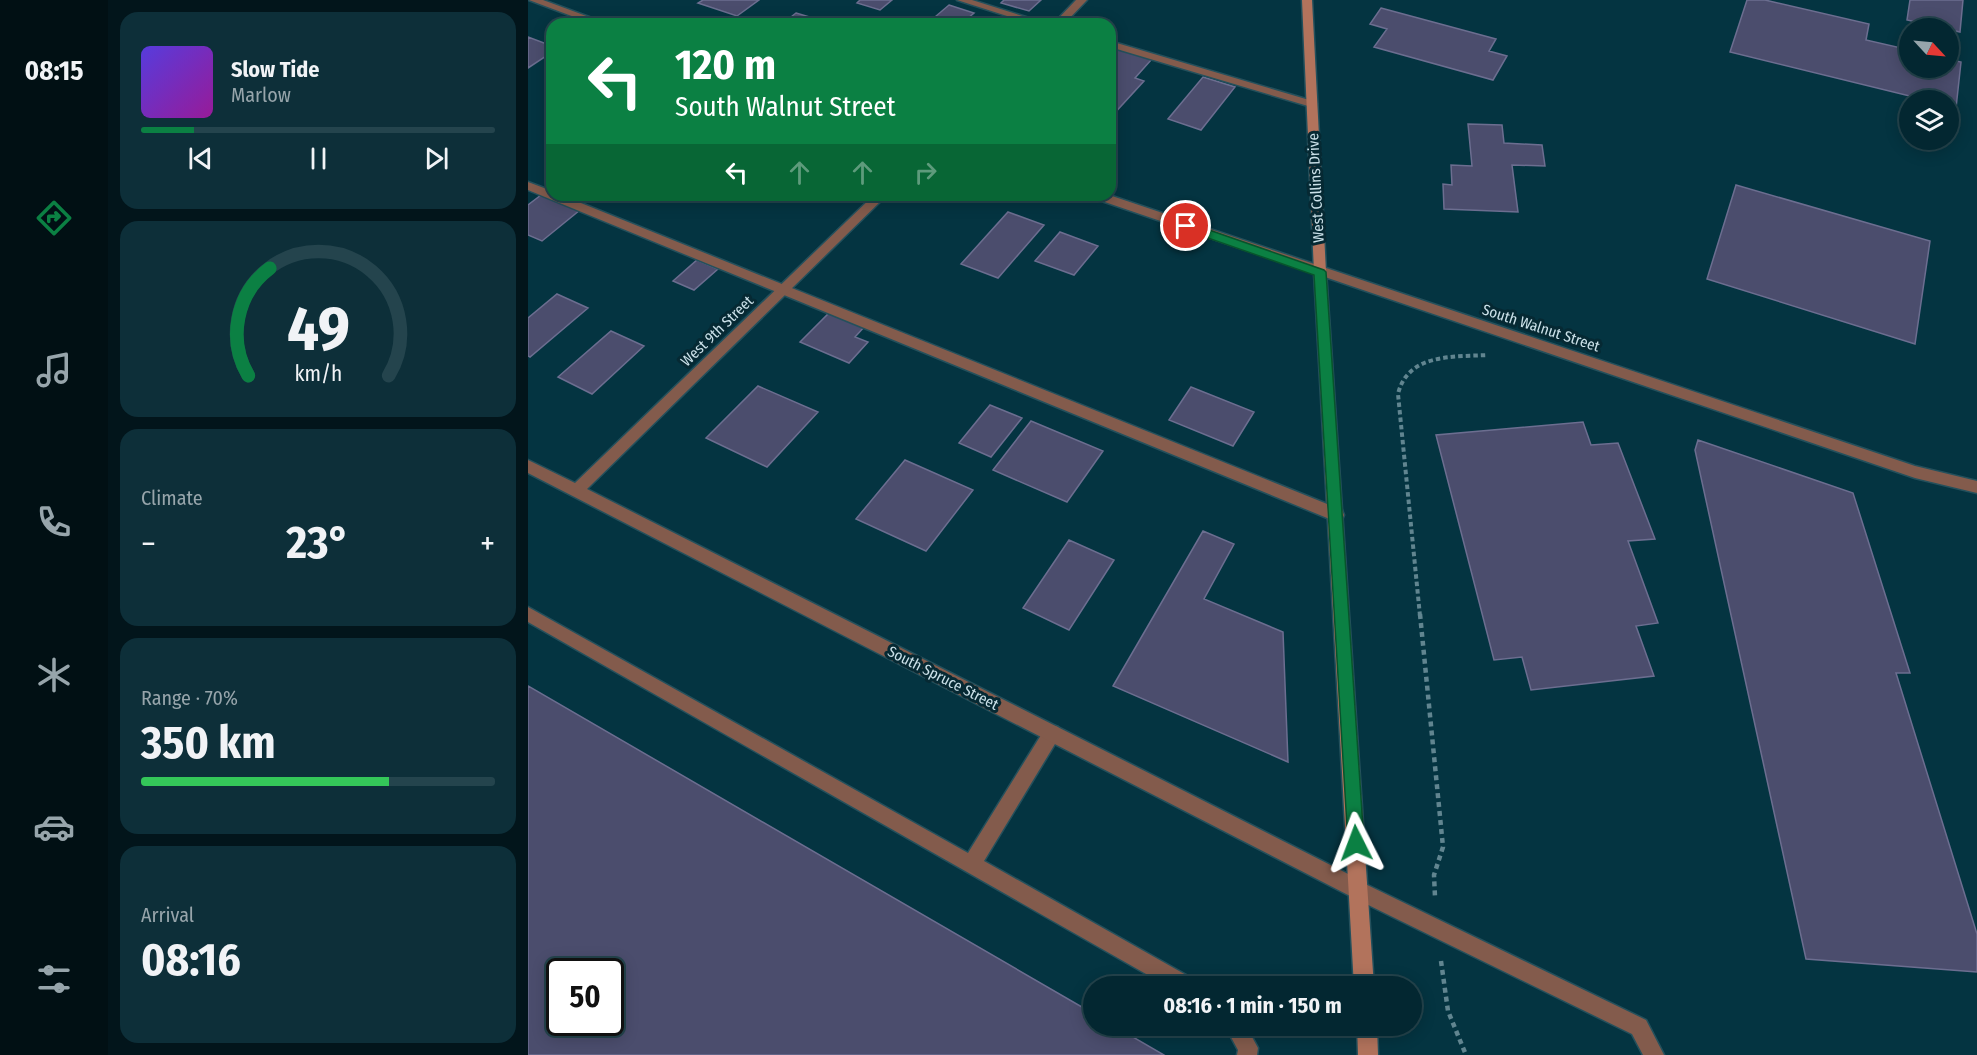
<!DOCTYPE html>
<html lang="en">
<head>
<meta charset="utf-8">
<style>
  :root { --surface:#032731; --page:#0d2f39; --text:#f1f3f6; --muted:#97a5ab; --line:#24444d; --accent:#0b8043 }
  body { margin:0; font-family:"Fira Sans Condensed",sans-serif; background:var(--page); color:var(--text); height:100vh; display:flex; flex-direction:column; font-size:22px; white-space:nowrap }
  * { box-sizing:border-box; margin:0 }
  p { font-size:20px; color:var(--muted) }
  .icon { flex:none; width:33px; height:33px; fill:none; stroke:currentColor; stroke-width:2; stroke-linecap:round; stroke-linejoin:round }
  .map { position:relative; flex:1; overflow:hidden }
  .details { display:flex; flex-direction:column; gap:12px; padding:12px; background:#02151b; width:420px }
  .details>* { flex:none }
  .top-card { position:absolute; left:18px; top:18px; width:570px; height:183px; border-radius:18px; box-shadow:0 3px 15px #0003,0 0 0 2px var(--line); background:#0b8043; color:#fff; overflow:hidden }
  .needle { width:39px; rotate:116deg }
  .tools { position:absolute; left:1371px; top:18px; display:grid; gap:12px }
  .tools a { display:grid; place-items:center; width:60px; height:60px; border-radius:50%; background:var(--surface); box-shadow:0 3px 15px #0003,0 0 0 2px var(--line); font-size:30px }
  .speed { position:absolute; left:18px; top:958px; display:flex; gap:12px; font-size:30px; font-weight:700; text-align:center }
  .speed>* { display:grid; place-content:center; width:78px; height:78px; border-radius:50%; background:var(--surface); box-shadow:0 3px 15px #0003,0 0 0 2px var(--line); line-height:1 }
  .speed .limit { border:3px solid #111; border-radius:9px; background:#fff; color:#111 }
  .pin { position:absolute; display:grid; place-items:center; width:51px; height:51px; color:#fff; margin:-26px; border:3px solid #fff; border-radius:50%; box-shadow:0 2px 6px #0007 }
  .me { position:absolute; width:66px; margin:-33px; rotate:357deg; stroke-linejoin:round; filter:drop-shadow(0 0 4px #0008) }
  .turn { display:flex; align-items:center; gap:21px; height:126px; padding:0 30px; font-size:27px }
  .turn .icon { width:78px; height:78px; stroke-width:2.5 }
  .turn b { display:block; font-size:42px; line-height:51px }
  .lanes { display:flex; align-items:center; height:57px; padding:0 30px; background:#0003; justify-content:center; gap:30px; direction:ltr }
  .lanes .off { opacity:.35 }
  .big { font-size:45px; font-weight:700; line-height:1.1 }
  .details .widget { flex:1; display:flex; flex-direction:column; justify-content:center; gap:9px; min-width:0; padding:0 21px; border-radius:18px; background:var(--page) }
  .details .dial { align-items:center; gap:0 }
  .dial svg { height:156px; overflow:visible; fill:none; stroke:var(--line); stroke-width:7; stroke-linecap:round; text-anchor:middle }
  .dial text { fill:var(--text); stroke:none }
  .song { display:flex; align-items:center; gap:18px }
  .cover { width:72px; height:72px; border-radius:9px; background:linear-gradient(135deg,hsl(250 70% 55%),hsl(300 70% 35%)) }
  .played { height:6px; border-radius:3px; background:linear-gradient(90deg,var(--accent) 15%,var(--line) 15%) }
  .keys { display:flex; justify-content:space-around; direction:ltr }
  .heat { display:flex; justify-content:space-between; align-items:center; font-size:33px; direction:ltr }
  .charge { height:9px; border-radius:4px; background:linear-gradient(90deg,#34c759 70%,var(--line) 0) }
  .trip { position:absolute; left:555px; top:976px; width:339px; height:60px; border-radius:30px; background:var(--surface); box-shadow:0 3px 15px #0003,0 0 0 2px var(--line); font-weight:700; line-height:60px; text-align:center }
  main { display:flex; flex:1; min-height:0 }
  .menu { display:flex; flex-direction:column; width:108px; justify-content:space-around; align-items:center; background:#011014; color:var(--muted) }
  .menu .icon { width:42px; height:42px }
  .menu .selected { color:var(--accent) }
  .menu b { font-size:27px; color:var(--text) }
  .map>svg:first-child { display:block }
  .building { fill:#4b4d6d; stroke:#6c6e90; stroke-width:1.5; fill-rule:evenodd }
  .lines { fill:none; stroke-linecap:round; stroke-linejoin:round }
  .service-casing { stroke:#24505c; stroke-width:3 }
  .minor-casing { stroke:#24505c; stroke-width:3 }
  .secondary-casing { stroke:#24505c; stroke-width:3 }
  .path-far1 { stroke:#618590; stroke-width:4; stroke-dasharray:4.5 3; stroke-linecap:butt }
  .path { stroke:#618590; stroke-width:4.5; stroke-dasharray:5 4; stroke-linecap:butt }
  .service { fill:#835b4c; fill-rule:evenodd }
  .minor { fill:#835b4c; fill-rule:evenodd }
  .secondary { fill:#b2735c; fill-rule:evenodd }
  .route { fill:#0b8043; stroke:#07532c; stroke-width:1.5 }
  .labels { text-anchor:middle; stroke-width:6; stroke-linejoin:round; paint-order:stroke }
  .street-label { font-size:15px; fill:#cbe1e9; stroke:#062933 }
</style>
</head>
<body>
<main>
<nav class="menu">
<b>08:15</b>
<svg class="icon selected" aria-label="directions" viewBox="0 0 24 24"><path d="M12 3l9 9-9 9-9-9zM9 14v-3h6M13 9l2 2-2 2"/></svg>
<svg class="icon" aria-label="music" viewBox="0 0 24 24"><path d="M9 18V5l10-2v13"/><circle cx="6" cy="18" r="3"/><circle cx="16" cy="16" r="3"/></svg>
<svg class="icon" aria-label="phone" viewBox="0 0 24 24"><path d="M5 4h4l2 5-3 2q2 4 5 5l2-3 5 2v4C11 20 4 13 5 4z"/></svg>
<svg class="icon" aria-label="climate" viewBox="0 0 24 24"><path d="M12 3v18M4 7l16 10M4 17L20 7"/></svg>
<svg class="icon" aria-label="car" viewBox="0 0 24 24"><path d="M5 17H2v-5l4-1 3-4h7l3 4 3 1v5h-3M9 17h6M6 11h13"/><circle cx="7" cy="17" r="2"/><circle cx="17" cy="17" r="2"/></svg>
<svg class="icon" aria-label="filters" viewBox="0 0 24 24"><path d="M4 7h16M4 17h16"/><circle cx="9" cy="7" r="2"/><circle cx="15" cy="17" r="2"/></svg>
</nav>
<section class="details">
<div class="widget">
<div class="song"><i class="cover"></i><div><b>Slow Tide</b><p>Marlow</p></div></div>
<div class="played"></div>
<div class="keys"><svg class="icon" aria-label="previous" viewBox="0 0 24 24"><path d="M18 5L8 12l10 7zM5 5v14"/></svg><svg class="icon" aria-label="pause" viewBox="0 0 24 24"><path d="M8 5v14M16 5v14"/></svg><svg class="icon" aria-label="next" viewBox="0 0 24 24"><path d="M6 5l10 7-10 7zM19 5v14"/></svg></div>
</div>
<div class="widget dial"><svg viewBox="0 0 100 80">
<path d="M14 69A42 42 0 1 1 86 69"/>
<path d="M14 69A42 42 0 0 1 25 14" stroke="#0b8043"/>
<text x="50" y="56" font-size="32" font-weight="700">49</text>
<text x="50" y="72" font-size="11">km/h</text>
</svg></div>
<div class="widget"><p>Climate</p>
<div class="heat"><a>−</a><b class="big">23°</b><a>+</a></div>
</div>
<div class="widget"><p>Range · 70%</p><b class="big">350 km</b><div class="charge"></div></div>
<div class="widget"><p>Arrival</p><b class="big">08:16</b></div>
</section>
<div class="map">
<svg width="1449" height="1055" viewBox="0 0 1449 1055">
  <rect width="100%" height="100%" fill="#043441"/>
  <!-- building -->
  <path class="building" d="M175,0H231L209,16L170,3Z
    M332,0H364L352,10L329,3Z
    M476,0H513L501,11L473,3Z
    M1219,0H1237L1341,24L1338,40L1382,50V68H1420V59L1433,62L1428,108L1420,106V100H1398L1202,52Z
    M1382,0H1435L1432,32L1379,20Z
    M421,5L446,13L433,24L401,22Z
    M853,8L968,39L961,51L979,56L965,80L846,47L859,29L842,24Z
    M268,13L292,20L288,24H254Z
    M0,37L24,46V52L0,68Z
    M582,47L624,59L607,78L616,81L583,117Z
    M675,77L707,87L673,130L640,119Z
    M940,124L974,125L976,143L1014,145L1017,166L984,165L990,212L916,209L915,184L924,185L923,165L944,166Z
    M1208,185L1402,241L1387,344L1179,279Z
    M13,195L52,210L14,241L0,235V205Z
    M480,212L516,225L470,278L433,264Z
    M532,232L570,246L546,275L507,261Z
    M169,260L190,269L166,290L145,281Z
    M29,294L60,308L2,357L0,356V318Z
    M302,312L337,326L327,337L340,342L321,363L272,342Z
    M83,331L116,346L64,394L30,377Z
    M230,386L290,412L239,467L178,438Z
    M663,387L726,412L705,446L641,420Z
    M462,405L494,418L463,457L431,443Z
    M503,421L575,451L539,502L465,470Z
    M1055,422L1063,445L1090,443L1127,539L1100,541L1130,623L1108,626L1126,676L1003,690L994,657L966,660L908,435Z
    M1170,440L1325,493L1382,673H1368L1449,934V972L1278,959L1167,450Z
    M377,460L445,490L398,551L328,519Z
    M675,531L706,544L676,599L755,632L760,762L585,686Z
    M541,540L586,560L541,630L495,608Z
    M0,686L566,1014V1026H586L636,1055H0ZM32,972H82V1023H32Z"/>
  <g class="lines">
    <defs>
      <path id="service" d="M429,0H444L520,24H504Z
        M582,41L788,102L789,104L784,107L780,106L582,47Z
        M0,182L24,191V195H33L814,510L816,515L814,520L809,521L804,520L0,190Z
        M0,607L440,853L518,727L524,725L530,727L533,733L530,739L456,861L667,980L670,987H641L0,622Z
        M831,881L1118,1020L1136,1055H1115L1104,1034L824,897L822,890L824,883Z
        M697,1026H718L730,1048L729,1055H709L710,1050Z"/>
      <path id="minor" d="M1,0H15L80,24H65Z
        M548,0H559L536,24H525Z
        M346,195H359L59,489L838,883L840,890L838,897L831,899L824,897L0,473V460L47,483Z
        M563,195H581L1387,466L1449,481V493L1387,478L565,198Z"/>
      <path id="secondary" d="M774,0H784L798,272L846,987H826L786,272Z
        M829,1026H849L850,1055H830Z"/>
    </defs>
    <!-- service casing -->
    <use href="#service" class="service-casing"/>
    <!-- minor casing -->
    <use href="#minor" class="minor-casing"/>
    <!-- secondary casing -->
    <use href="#secondary" class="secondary-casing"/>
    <!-- path-far1 -->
    <path class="path-far1" d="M892,616L870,394C880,353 925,357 960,355"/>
    <!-- path -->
    <path class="path" d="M892,614L915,847L906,875L907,897
      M913,961L920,1011L938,1055"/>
    <!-- service -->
    <use href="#service" class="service"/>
    <!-- minor -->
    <use href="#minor" class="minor"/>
    <!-- secondary -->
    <use href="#secondary" class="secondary"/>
  </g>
  <!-- route -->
  <path class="route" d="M658,222L796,270L798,272L836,843L834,849L828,851L822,849L820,843L786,275L654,229L653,226Z"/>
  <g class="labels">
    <!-- street labels -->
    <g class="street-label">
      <text transform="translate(788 188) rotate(-93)" y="5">West Collins Drive</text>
      <text transform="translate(1013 328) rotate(18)" y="5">South Walnut Street</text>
      <text transform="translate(189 331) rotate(-44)" y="5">West 9th Street</text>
      <text transform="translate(415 678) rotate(27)" y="5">South Spruce Street</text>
    </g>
  </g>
</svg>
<div class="tools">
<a><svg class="needle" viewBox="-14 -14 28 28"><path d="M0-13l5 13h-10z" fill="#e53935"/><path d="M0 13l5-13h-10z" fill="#97a5ab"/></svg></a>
<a><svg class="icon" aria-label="layers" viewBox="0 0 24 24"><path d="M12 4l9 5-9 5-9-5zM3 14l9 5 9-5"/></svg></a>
</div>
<div class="speed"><div class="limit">50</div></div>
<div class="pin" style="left:658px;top:226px;background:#d93025"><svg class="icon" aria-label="arrive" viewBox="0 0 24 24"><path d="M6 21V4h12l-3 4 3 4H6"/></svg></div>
<svg class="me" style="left:828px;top:843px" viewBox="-20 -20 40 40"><path d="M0-17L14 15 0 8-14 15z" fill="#0b8043" stroke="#fff" stroke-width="4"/></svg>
<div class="trip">08:16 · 1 min · 150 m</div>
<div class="top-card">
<div class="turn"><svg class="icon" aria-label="left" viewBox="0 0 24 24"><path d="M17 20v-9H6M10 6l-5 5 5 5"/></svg><div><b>120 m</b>South Walnut Street</div></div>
<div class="lanes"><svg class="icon" aria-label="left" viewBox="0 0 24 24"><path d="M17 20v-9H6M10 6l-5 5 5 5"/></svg><svg class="icon off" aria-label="ahead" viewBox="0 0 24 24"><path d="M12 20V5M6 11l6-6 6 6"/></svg><svg class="icon off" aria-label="ahead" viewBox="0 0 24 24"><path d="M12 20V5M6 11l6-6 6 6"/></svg><svg class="icon off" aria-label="right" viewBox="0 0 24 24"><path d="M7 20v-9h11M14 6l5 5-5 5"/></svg></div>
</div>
</div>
</main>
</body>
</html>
